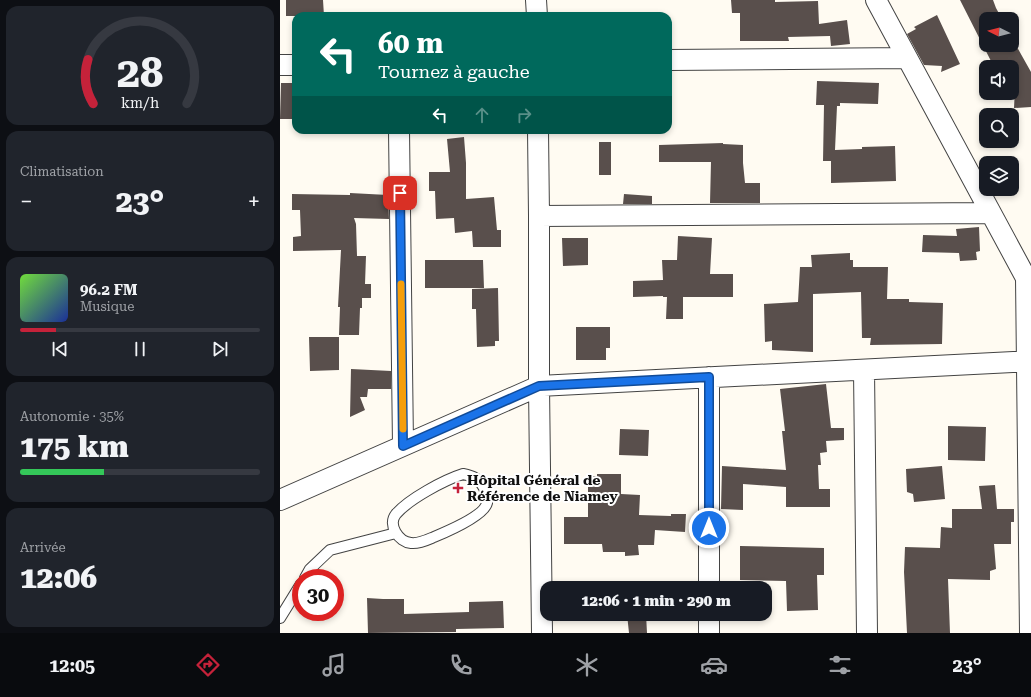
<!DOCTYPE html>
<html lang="fr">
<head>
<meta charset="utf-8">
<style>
  :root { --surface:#171b24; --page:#20242c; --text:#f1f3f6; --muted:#9ea1a6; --line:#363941; --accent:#c5223a }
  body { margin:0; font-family:"Roboto Serif",serif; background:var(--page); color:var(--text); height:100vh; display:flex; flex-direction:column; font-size:15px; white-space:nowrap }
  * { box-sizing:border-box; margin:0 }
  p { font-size:13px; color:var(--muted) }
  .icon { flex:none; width:22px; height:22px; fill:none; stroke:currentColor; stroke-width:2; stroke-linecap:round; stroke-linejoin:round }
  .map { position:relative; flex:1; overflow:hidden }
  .drawer { display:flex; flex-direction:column; gap:6px; padding:6px; background:#0d0f14; width:280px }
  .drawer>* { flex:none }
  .guide { position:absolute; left:12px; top:12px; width:380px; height:122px; border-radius:12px; box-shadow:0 2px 6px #0003; background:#00695c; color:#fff; overflow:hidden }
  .needle { width:26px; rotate:276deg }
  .buttons { position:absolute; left:699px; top:12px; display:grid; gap:8px }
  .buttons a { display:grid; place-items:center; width:40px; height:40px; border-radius:8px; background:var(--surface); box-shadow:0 2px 6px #0003; font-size:20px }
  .speed { position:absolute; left:12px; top:569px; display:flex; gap:8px; font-size:20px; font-weight:700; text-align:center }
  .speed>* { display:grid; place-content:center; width:52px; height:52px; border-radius:50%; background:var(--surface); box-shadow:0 2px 6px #0003; line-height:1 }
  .speed .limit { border:6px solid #d22; background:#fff; color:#111 }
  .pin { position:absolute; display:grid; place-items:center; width:34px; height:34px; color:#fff; margin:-17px; border-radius:8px; box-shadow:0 2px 6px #0006 }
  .me { position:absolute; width:44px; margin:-22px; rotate:0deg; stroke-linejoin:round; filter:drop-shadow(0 0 3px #0008) }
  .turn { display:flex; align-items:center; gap:14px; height:84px; padding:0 20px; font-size:18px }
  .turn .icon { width:52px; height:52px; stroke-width:2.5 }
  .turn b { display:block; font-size:28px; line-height:34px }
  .lanes { display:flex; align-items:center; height:38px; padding:0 20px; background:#0003; justify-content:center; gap:20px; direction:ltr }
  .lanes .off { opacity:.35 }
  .big { font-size:30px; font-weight:800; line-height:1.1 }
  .drawer .card { flex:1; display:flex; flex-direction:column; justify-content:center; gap:6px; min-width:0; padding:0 14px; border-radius:12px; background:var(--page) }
  .drawer .dial { align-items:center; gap:0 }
  .dial svg { height:104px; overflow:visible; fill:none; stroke:var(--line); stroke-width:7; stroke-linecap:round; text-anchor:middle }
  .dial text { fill:var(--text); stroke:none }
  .song { display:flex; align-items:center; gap:12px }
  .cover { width:48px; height:48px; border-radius:6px; background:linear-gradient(135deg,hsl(100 70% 55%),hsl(230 70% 35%)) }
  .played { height:4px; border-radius:2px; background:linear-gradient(90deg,var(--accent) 15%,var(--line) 15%) }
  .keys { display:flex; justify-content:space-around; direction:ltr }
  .heat { display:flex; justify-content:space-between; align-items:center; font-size:22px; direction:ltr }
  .charge { height:6px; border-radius:3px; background:linear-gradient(90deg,#34c759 35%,var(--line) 0) }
  .trip { position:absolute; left:260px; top:581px; width:232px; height:40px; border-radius:12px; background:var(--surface); box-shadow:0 2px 6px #0003; font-weight:800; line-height:40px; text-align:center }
  .dock { display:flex; height:64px; justify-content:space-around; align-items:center; background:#090b0e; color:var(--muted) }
  .dock .icon { width:28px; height:28px }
  .dock .active { color:var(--accent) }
  .dock b { font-size:18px; color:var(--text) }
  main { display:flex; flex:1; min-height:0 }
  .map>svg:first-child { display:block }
  .building { fill:#594f4c }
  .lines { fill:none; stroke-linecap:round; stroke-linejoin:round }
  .lane-casing { stroke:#434343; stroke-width:12 }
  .street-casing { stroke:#434343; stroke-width:22 }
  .lane { stroke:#fff; stroke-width:10 }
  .street { stroke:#fff; stroke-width:20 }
  .route-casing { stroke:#114b97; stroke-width:10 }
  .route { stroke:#1a73e8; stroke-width:7 }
  .slow { stroke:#f59e0b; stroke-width:7 }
  .poi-dot { fill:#c5223a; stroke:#fff; stroke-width:1.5 }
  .labels { text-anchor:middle; stroke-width:4; stroke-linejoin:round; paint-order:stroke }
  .poi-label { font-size:14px; font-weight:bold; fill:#101010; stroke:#fff; text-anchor:start }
</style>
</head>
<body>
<main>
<section class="drawer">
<div class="card dial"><svg viewBox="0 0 100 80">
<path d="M14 69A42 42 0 1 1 86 69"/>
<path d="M14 69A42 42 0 0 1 10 35" stroke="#c5223a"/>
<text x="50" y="56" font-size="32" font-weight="700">28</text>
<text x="50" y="72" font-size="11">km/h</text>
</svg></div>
<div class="card"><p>Climatisation</p>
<div class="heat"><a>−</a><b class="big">23°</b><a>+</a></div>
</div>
<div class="card">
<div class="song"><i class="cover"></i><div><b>96.2 FM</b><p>Musique</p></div></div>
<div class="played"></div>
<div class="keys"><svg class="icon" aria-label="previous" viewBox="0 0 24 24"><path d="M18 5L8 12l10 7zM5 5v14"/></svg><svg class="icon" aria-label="pause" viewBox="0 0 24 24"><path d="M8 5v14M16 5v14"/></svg><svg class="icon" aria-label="next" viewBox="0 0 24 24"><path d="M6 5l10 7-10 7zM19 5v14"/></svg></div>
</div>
<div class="card"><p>Autonomie · 35%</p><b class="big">175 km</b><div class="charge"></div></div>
<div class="card"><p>Arrivée</p><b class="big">12:06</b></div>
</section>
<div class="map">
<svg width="751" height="633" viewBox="0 0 751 633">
  <rect width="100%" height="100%" fill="#fffbf2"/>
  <!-- building -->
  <path class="building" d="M6,0H43L44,16H6Z
    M451,0H495V2L538,1L539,24L567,20L570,44L551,46L550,36L508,37L509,41H460V13H452Z
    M680,0H713L716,8L722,19H706V45H732V38L751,72V107L734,108L735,88H732V67H714Z
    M657,15L680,64L661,72L662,66L644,65L627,34L636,29L634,27Z
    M537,81L599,83L598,104L560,103V106H557L555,150L582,149V147L615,146L616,181L551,183V161H543L544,105H536Z
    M1,83H16V119H0Z
    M184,137L186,163V199L214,197L217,230H221V247H193L192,231L175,233L174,218L156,219L155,191H149V172H170L167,139Z
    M319,142H331V175H319Z
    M443,143V144L463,145V163L465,183H480V203H430L431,162H379V145Z
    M70,193L108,195L109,219L74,218L76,224L77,256H86L85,284H91V298H82V308H80L79,335H59L60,307H58L61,250L13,251V237L21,236L20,210H12V194L70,195Z
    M344,194L372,196V204H343Z
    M699,227L700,251L696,252L697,260L680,261L679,253L642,252L643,235L677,236L676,229Z
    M398,236L432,238L430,274H453V297H403V319H386L387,297H383V296L353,297V281L383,280L382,260H397Z
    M282,238H308V265L283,266Z
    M570,253V260H573V267H608L607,299H629V302L663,303L662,344L590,345L591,338H582L581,292L533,294V352L492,350V341L485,342L484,304L518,302L520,267H532L531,255Z
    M145,260H203L204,288H145Z
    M218,288L219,341H215V346L197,347L196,309H192V289Z
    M296,327H330V348H326V360H296Z
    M29,337H59V370L30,371Z
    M71,369L111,371V389H88L87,397H80L85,410L70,417Z
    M546,384L551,428H564V440L546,441L547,452L540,453L541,465H538L539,489H550V507H506V487L463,484V510L441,509L442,466L506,470L502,431H505L500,389Z
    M668,426L706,427L705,461L668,460Z
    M340,429L369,430L368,456L339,455Z
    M662,466L665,499L634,502L633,494L627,492L626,469Z
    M317,474H341V494L360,495L359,515L391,516V514H406L405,532L375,530L374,545H358L359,555L345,556V552H323L322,544H284V517H308V476H317Z
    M715,485L717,509H734V522H731V544H714L716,569L710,571V580L668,579L670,633H627L624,572L625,547L660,548L661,527L672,528V509H702L699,486Z
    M460,546L544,548V575H537L538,610L507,611L506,581L460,580Z
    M87,598L103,599H124V614L189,612V602L223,601L224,628L176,629V632L88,633Z
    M347,614H366L367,633H349Z"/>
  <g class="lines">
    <defs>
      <path id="lane" d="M183,474C193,476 200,479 204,488C206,493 208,498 207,503C204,516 166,532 154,537C147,540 139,544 131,543C119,542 107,525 116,514C129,499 164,480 183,474Z
        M25,578L30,569L50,550L116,533
        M0,618L21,584"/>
      <path id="street" d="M256,0L257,16
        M596,0L746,278L750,633
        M388,60L627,58
        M0,65H16
        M119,130L123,445
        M258,130L259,216V386L262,633
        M259,216L711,213
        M584,370L587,633
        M429,377V588
        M0,500L259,386L751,361
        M429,614V633"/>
    </defs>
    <!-- lane casing -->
    <use href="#lane" class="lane-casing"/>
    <!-- street casing -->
    <use href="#street" class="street-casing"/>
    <!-- lane -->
    <use href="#lane" class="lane"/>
    <!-- street -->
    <use href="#street" class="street"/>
  </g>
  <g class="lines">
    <defs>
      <path id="route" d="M120,193L123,446L259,386L429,377V528"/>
    </defs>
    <!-- route casing -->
    <use href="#route" class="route-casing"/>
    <!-- route -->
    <use href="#route" class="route"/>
    <!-- slow -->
    <path class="slow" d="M121,284L123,429"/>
  </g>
  <!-- markers -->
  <path class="poi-dot" d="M176 482h4v4h4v4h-4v4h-4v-4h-4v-4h4z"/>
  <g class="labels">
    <!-- poi labels -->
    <g class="poi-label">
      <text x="187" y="485">Hôpital Général de<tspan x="187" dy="16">Référence de Niamey</tspan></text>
    </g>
  </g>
</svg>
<div class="buttons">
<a><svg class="needle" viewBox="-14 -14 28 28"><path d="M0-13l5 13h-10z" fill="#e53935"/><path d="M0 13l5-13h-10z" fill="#9ea1a6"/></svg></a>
<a><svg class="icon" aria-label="sound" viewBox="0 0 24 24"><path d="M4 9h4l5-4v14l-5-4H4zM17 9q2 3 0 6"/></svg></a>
<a><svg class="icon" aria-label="search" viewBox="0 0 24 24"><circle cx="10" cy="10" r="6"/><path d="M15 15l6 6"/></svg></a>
<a><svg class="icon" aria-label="layers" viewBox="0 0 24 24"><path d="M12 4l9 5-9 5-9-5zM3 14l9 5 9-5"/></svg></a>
</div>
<div class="speed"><div class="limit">30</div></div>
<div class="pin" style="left:120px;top:193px;background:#d93025"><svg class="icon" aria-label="arrive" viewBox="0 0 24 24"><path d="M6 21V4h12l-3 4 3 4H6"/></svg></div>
<svg class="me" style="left:429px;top:528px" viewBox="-20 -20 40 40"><circle r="17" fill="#1a73e8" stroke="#fff" stroke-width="3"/><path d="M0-11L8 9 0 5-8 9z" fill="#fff"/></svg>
<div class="trip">12:06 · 1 min · 290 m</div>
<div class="guide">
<div class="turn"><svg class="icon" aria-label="left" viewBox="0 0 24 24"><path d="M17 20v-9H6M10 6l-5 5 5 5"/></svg><div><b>60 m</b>Tournez à gauche</div></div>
<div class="lanes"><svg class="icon" aria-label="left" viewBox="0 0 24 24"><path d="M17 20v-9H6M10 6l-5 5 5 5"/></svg><svg class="icon off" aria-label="ahead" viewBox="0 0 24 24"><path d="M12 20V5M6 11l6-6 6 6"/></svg><svg class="icon off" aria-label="right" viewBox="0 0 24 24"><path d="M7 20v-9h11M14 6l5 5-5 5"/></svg></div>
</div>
</div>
</main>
<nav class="dock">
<b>12:05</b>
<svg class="icon active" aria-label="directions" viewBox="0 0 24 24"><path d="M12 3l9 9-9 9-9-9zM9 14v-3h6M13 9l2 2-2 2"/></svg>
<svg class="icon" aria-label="music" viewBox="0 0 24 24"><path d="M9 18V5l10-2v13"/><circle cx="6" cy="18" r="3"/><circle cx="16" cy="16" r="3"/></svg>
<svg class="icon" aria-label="phone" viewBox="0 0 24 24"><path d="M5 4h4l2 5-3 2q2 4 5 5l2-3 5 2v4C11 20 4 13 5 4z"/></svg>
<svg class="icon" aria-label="climate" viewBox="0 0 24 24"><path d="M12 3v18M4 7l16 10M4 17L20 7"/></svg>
<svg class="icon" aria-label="car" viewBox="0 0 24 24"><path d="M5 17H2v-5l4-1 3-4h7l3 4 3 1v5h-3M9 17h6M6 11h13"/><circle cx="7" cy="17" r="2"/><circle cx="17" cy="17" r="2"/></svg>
<svg class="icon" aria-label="filters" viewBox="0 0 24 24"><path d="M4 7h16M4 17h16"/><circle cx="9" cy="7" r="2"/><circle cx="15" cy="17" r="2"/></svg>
<b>23°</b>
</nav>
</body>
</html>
